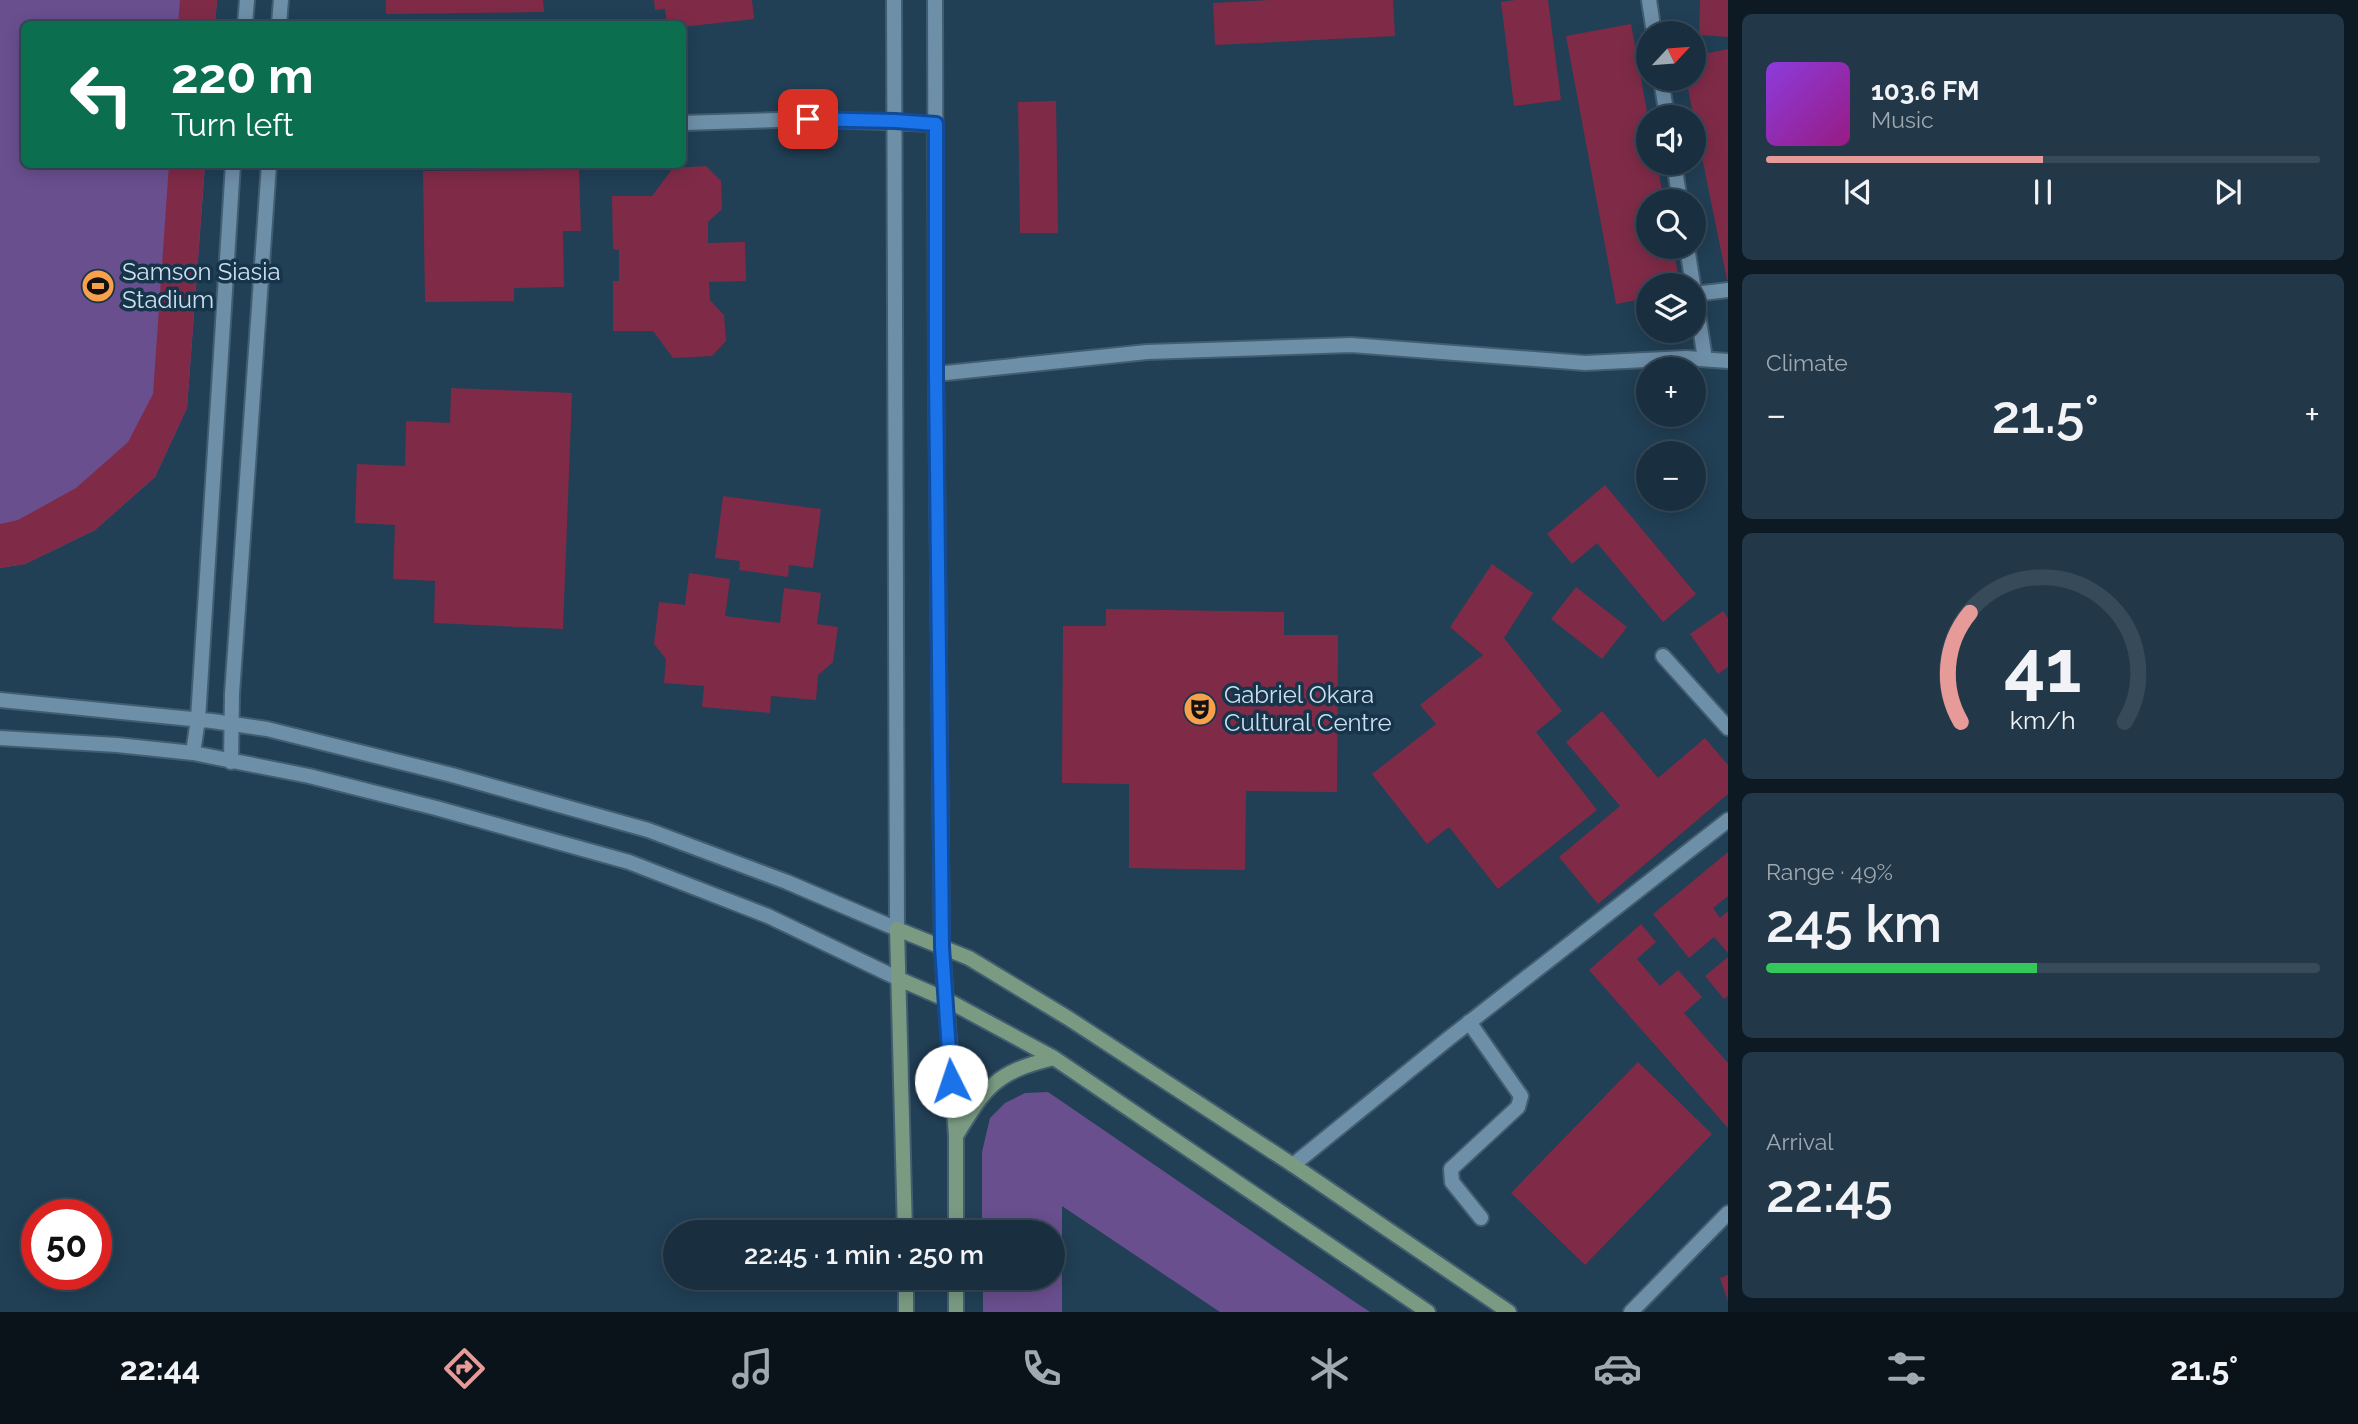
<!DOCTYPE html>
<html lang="en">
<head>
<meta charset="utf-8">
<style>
  :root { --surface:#192f40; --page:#223747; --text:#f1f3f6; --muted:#9fa9b1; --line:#374a59; --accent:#e69b98 }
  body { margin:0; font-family:Raleway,sans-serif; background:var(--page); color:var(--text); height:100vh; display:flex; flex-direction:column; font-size:26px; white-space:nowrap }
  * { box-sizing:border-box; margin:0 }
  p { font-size:23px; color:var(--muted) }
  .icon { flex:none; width:38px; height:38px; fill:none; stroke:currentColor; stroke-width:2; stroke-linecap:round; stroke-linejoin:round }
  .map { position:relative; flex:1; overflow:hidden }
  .drawer { display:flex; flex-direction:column; gap:14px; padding:14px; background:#0e1a23; width:630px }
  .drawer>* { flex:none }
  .banner { position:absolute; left:21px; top:21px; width:665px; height:147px; border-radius:10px; box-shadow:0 4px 18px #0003,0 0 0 2px var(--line); background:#0b6e4f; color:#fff; overflow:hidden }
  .needle { width:46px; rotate:64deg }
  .fabs { position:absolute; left:1636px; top:21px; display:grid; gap:14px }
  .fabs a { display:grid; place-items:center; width:70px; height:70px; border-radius:50%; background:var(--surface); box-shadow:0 4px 18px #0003,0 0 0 2px var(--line); font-size:35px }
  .speed { position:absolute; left:21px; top:1199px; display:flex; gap:14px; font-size:35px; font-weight:700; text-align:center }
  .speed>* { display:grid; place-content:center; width:91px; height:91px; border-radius:50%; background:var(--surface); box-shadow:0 4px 18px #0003,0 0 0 2px var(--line); line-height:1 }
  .speed .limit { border:10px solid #d22; background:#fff; color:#111 }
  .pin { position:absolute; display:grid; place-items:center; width:60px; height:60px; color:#fff; margin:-30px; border-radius:14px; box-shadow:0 4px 10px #0006 }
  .me { position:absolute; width:77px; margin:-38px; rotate:356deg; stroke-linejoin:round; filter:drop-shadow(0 0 5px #0008) }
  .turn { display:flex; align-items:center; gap:24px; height:147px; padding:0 35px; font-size:32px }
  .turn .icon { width:91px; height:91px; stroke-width:2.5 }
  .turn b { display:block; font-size:49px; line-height:60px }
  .big { font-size:52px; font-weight:600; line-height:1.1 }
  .drawer .widget { flex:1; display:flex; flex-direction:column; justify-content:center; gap:10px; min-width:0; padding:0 24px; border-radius:10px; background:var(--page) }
  .drawer .dial { align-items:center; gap:0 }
  .dial svg { height:182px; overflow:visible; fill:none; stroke:var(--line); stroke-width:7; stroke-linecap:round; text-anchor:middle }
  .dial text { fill:var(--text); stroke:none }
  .song { display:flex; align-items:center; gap:21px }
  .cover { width:84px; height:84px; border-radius:10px; background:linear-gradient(135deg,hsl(270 70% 55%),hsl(310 70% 35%)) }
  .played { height:7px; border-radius:4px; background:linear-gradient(90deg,var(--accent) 50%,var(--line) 50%) }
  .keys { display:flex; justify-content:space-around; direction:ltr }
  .heat { display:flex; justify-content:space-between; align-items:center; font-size:38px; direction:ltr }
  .charge { height:10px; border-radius:5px; background:linear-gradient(90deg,#34c759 49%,var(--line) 0) }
  .trip { position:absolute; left:663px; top:1220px; width:402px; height:70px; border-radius:35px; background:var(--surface); box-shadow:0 4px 18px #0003,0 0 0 2px var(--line); font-weight:600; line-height:70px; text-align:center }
  .dock { display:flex; height:112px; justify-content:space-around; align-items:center; background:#0a131a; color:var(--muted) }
  .dock .icon { width:49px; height:49px }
  .dock .on { color:var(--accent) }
  .dock b { font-size:32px; color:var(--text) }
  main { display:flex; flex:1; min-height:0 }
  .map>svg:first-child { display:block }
  .green { fill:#6a4f8f }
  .building { fill:#7f2b48 }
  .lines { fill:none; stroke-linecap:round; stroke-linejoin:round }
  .service-casing { stroke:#425d70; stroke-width:18 }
  .minor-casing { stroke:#425d70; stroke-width:18 }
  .tertiary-casing { stroke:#425d70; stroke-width:18 }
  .secondary-casing { stroke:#425d70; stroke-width:18 }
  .service { stroke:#6e8fa8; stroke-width:14 }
  .minor { stroke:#6e8fa8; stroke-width:14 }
  .tertiary { stroke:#6e8fa8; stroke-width:14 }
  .secondary { stroke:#7a9b82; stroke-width:14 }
  .route-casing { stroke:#114b97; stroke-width:18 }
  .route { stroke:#1a73e8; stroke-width:12 }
  .labels { text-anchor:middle; stroke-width:7; stroke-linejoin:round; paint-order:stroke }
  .poi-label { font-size:24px; fill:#cedfed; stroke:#16344a; text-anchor:start }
</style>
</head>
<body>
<main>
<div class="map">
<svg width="1728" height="1312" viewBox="0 0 1728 1312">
  <rect width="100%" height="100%" fill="#213f55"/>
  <!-- green -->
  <path class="green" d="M0,0H217L215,24H24V164L205,165L187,408L155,477L95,530L25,564L0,568Z
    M1048,1092L1352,1300L1370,1312H1220L1062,1206V1312H983V1278H1054V1232H982V1152L990,1118L1005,1103L1025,1093Z"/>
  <!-- building -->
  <path class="building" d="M180,0H217L215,24H178Z
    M386,0H543L544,12L386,14Z
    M654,0H752L754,19L682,27V24H667L665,9L655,10Z
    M1270,0H1393L1395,36L1215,45L1213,3Z
    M1516,0H1548L1561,100L1514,106L1501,2Z
    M1700,0H1728V37L1699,35Z
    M1631,24L1648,117V163H1657L1664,201H1648V247H1673L1680,285H1648V298L1616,304L1566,36Z
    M1728,49V280H1727L1686,79H1694V56Z
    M1056,101L1058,233H1020L1018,102Z
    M169,164H205L187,408L155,477L95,530L25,564L0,568V524L18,520L76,488L128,442L153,394Z
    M706,166L721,181L722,209L708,222V243L745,242L746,281L709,282L710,300L724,315L726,341L712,356L673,358L653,331H613V281H619V250L613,249L612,196H652L673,168Z
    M579,170L581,231H563L564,287L514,288V301L425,302L423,171Z
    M451,388L572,393L563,629L434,623L435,581L393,579L395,525L355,523L357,464L405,466L406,421L450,423Z
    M1605,485L1696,594L1663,622L1597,543L1572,564L1547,534Z
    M723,496L821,509L813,568L789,565L788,577L739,570L740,561L715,558Z
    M1492,564L1533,593L1504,638L1562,711L1536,732L1597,810L1498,889L1449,827L1427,844L1372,774L1436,724L1420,705L1483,655L1450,627Z
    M689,573L730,579L725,616L780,623L784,588L821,593L817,624L838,627L833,662L818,675L816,700L771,696L770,713L702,707L704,686L664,683L666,659L654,644L659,602L685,605Z
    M1576,587L1627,627L1602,659L1551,619Z
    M1106,609L1284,612V635H1338L1337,792L1246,791L1245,870L1129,868V784L1062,783L1063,626H1106Z
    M1723,611L1728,618V667L1718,674L1690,634Z
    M1602,711L1658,778L1705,738L1728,765V794L1598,904L1559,857L1620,806L1566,742Z
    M1728,852V896L1713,908L1720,918L1728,911V953L1714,937L1689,958L1653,914Z
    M1641,924L1656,942L1637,959L1660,986L1678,970L1702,997L1684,1013L1728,1063V1128L1589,970Z
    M1728,957V996L1724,999L1705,976Z
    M1638,1062L1712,1134L1585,1265L1511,1193Z
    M1728,1275V1301L1720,1278Z"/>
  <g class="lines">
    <defs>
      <path id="service" d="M1649,0L1654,33
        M1661,79L1667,117
        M1674,163L1680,201
        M1687,247L1693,285
        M1694,289L1705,359
        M1695,294L1728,290
        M936,374L1147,352L1351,345L1585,363L1686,358L1728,361
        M1469,1022L1521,1096L1518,1107L1451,1169L1452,1182L1481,1218"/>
      <path id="minor" d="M682,123L808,119L936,124
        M1663,656L1728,728
        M1293,1165L1448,1039L1728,820
        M1631,1312L1728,1213"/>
      <path id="tertiary" d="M935,0L936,374L942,947
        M245,24L247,0
        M279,24L281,0
        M0,700L212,721L267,729L452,775L648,830L787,882L897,929L894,0
        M0,738L117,745L193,753L309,776L436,808L629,862L768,916L899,979
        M193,753L198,719L233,164
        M231,762L232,694L269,164"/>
      <path id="secondary" d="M942,947L956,1136V1232
        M899,979L945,999L1054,1058L1428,1312
        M956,1136C986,1086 996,1072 1054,1058
        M905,1232L897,929L969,958L1068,1018L1293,1165L1509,1312
        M906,1278V1312
        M956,1278V1312"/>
    </defs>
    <!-- service casing -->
    <use href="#service" class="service-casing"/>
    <!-- minor casing -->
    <use href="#minor" class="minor-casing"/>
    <!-- tertiary casing -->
    <use href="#tertiary" class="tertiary-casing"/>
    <!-- secondary casing -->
    <use href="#secondary" class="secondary-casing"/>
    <!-- service -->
    <use href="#service" class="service"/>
    <!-- minor -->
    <use href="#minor" class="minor"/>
    <!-- tertiary -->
    <use href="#tertiary" class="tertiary"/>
    <!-- secondary -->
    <use href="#secondary" class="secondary"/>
  </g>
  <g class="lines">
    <defs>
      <path id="route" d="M808,119L895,121L936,124V374L942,947L951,1081"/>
    </defs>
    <!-- route casing -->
    <use href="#route" class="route-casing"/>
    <!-- route -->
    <use href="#route" class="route"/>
  </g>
  <!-- icons -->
  <defs>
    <symbol id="stadium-disc" viewBox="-11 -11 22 22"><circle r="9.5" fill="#f8a14a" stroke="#16344a"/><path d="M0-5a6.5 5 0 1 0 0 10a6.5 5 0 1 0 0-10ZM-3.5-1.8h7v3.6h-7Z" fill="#111"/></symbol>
    <symbol id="theatre-disc" viewBox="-11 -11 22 22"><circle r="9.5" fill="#f8a14a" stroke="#16344a"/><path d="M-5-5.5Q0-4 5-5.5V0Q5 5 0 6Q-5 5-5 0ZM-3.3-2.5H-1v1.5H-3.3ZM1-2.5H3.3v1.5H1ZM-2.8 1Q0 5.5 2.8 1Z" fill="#111"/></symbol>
  </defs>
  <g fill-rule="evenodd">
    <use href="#stadium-disc" x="79" y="267" width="38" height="38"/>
    <use href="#theatre-disc" x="1181" y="690" width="38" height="38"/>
  </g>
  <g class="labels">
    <!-- poi labels -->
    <g class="poi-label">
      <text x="122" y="280">Samson Siasia<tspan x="122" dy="28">Stadium</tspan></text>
      <text x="1224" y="703">Gabriel Okara<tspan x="1224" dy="28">Cultural Centre</tspan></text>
    </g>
  </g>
</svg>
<div class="fabs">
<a><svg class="needle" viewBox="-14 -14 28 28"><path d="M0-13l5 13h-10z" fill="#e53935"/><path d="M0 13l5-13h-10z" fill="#9fa9b1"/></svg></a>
<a><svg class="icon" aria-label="sound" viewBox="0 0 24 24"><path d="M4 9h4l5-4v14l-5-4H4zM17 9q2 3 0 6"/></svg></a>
<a><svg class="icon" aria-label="search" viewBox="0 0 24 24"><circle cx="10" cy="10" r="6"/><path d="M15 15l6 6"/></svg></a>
<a><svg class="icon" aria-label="layers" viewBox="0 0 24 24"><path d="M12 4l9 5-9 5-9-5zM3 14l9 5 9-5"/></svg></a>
<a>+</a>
<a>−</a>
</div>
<div class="speed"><div class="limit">50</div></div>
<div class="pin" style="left:808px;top:119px;background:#d93025"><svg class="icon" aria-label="arrive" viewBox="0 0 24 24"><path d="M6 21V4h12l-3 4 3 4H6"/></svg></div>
<svg class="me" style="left:951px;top:1081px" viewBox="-20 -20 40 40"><circle r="19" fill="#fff"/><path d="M0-13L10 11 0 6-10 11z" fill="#1a73e8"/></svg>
<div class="trip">22:45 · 1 min · 250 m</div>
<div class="banner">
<div class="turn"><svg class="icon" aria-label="left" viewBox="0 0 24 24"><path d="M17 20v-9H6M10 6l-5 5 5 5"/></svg><div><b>220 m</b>Turn left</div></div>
</div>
</div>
<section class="drawer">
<div class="widget">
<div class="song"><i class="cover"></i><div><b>103.6 FM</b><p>Music</p></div></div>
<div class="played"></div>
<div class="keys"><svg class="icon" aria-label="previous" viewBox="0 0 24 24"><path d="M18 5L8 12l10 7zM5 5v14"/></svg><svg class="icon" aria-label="pause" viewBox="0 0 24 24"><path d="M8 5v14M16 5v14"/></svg><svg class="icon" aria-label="next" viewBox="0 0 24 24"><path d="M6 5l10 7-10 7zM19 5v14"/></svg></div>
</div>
<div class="widget"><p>Climate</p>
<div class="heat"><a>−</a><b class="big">21.5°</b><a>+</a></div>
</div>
<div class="widget dial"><svg viewBox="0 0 100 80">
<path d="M14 69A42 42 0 1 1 86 69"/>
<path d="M14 69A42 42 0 0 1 18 21" stroke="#e69b98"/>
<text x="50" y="56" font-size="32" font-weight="700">41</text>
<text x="50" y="72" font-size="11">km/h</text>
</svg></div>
<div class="widget"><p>Range · 49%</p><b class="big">245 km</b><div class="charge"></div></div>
<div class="widget"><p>Arrival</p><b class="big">22:45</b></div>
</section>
</main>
<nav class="dock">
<b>22:44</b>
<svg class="icon on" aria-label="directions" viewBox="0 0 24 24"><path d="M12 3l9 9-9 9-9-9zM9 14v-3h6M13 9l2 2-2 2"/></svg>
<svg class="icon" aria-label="music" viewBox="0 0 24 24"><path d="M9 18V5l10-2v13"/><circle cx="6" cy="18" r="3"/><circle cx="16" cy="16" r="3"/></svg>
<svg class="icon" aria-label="phone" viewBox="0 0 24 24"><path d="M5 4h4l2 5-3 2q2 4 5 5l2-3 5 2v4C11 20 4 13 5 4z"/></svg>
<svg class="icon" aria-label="climate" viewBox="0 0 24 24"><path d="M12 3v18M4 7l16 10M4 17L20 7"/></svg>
<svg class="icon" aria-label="car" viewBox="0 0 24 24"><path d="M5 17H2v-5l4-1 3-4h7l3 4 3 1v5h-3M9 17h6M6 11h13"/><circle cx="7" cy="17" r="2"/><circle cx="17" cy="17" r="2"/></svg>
<svg class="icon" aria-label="filters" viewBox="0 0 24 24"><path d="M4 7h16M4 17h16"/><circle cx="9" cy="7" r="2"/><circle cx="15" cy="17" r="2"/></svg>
<b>21.5°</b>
</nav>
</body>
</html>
